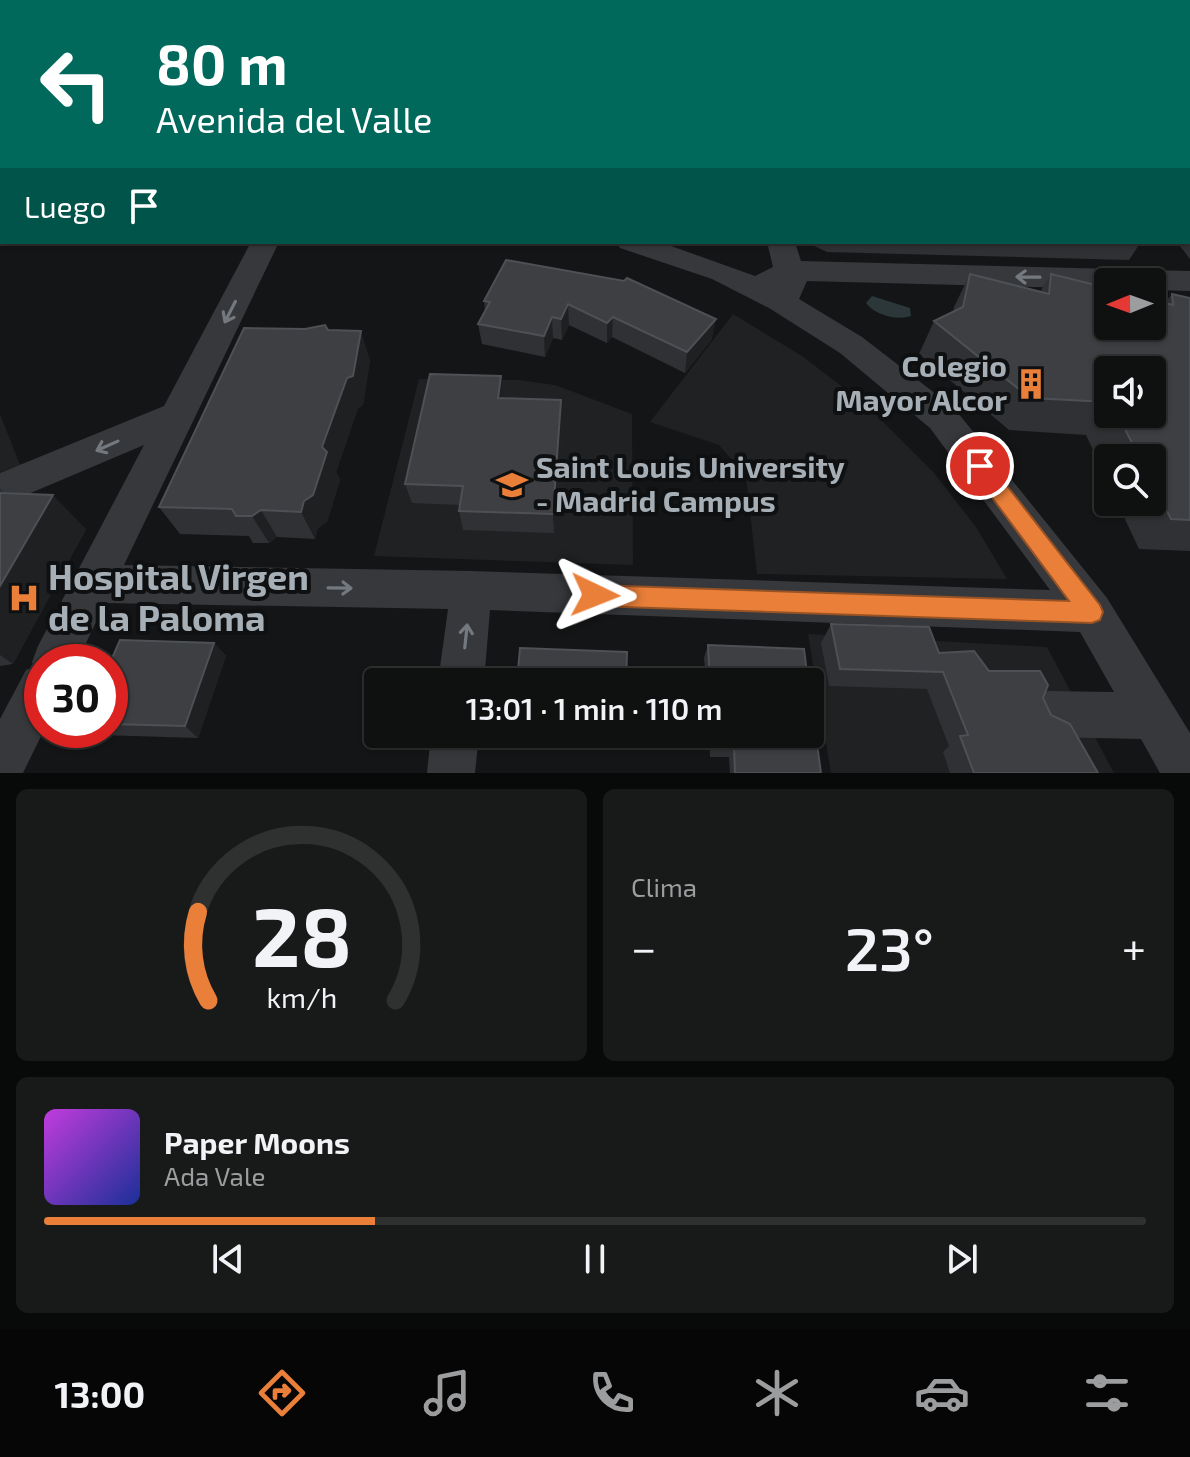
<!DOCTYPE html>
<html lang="es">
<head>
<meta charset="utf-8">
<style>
  :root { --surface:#0f1010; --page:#181919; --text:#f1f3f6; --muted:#9b9d9f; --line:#2f3030; --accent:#ea7f39 }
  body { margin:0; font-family:"Exo 2",sans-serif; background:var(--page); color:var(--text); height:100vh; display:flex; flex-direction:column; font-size:30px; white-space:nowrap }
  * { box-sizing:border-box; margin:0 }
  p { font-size:26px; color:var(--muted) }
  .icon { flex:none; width:44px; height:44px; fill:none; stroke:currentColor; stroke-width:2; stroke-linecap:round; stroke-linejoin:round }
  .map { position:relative; height:773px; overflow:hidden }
  .side { display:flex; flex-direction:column; gap:16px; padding:16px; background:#080909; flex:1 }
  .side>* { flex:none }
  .guide { position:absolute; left:0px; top:0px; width:1190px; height:244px; box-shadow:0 2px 6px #0004,0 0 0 2px var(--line); background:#00695c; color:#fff; overflow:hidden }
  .needle { width:52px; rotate:269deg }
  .buttons { position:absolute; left:1094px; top:268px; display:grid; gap:16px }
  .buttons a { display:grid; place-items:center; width:72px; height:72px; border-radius:8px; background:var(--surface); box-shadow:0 2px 6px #0004,0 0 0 2px var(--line); font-size:40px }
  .speed { position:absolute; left:24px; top:644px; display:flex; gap:16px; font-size:40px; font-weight:700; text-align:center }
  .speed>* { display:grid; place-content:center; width:104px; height:104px; border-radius:50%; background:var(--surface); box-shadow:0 2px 6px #0004,0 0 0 2px var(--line); line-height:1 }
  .speed .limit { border:12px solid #d22; background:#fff; color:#111 }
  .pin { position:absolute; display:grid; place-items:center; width:68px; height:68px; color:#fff; margin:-34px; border:4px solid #fff; border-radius:50%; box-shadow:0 2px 8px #0007 }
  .me { position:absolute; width:88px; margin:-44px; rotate:92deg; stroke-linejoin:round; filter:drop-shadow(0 0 6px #0008) }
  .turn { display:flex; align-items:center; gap:28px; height:168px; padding:0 24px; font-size:36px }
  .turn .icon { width:104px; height:104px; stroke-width:2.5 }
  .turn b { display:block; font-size:56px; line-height:68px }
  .then { display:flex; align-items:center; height:76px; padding:0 24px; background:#0003; gap:16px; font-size:30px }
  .big { font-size:60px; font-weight:600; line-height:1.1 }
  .side .tile { flex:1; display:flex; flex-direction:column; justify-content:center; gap:12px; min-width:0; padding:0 28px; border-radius:12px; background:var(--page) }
  .side .dial { align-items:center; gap:0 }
  .dial svg { height:208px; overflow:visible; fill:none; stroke:var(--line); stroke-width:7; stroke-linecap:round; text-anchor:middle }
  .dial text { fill:var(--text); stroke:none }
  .song { display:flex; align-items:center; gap:24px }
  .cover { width:96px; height:96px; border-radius:12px; background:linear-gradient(135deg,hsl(290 70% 55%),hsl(230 70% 35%)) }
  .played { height:8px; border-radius:4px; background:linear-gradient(90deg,var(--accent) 30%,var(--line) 30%) }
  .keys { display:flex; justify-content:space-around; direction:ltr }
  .heat { display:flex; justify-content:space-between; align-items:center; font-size:44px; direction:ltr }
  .side .tiles { flex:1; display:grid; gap:16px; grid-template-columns:1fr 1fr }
  .tile:last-child { grid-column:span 2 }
  .trip { position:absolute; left:364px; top:668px; width:460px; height:80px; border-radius:8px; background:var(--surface); box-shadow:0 2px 6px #0004,0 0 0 2px var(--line); font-weight:600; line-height:80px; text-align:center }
  .dock { display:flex; height:128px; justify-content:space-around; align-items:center; background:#060606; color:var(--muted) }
  .dock .icon { width:56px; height:56px }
  .dock .active { color:var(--accent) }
  .dock b { font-size:36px; color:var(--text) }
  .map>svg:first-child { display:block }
  .built { fill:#202123 }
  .water { fill:#2b3739 }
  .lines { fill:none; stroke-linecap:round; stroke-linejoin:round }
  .minor { fill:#36383b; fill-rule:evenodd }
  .wall { fill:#303134; fill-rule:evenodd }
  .shaded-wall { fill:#1f2022 }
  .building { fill:#3d3f42; stroke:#4d5054; stroke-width:2 }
  .oneway { stroke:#74797f }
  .route { fill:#ea7f39; stroke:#985325; stroke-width:2 }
  .labels { text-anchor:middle; stroke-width:8; stroke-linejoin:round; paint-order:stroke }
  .poi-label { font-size:30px; font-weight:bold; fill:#a7afb6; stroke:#0f1011; text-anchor:end }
  .near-poi-label { font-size:36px; font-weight:bold; fill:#a7afb6; stroke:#0f1011; text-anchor:start }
</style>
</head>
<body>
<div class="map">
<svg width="1190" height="773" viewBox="0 0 1190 773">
  <rect width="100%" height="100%" fill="#141516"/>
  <!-- built -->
  <path class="built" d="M733,314L802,356L866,405L934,473L976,527L1007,579L757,574L746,476L719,445L650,422Z
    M419,379L519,380L555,385L632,414L633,565L374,556Z
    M0,414L20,465L0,472Z
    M808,634L1047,647L1114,773H831Z"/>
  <!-- water -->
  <path class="water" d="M872,296L910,308L911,316C897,321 875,315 866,303Z"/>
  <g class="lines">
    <!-- minor -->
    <path class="minor" d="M0,0H13L2,2L0,13Z
      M729,0H749L750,2H730Z
      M1065,0H1085L1087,2H1067Z
      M0,63H2V77H0Z
      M0,199H2V215H0Z
      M251,242H279L124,565L471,571L1050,590L930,428L840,353L769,308L712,279L620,248L616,242H660L755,276L773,267L767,242H795L801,261L1190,271V291L1152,290V282H1108V289L807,281L799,299L862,337L954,408L1107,598L1190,733V773H1160L1141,739L1048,737L1032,730L1025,714L1032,698L1048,691L1114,692L1080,632L490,610L484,682H438L448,609L105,603L77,662H42L44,730L23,773H0V719L26,670L34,667L32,662L38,646L144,445L0,506V473L164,406Z
      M431,734H479L475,773H427Z"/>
  </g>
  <!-- wall -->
  <path class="wall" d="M1103,0H1190V88L1188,86V2H1109Z
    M1188,118L1190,121V259L1177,242H1188Z
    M806,242H1141L1129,260L827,252Z
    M506,260L712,339L685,373L612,337L607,343L569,325L562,340L553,338L545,357L482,344L478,324L485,311L484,301Z
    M970,274L1040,292L1051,274L1165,303L1172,294L1190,298V551L1139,549L1117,502H1152V458H1108V482L1086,435L1009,430L919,354L934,321L953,312L954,307ZM1108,370L1152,414H1108Z
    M328,330L370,360L363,405L358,408L336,472L340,480L327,522L318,528L315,539L277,537L269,543H253L249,536L180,534L159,507Z
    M504,397V398L561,400L562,420L554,533L463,530L459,511L460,505L412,503L405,484Z
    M0,488L6,494L86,529L13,664L0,666Z
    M831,624L939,653L989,671L1043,698L1051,715L1098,773H950L943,752L949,746L927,689L829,686L821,643Z
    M214,643L226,656L198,738L100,735L92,730H110V663Z
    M708,645L808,682H706L704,658Z
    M514,734H556V741L515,739Z
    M709,734H810L821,773H730L729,757H710Z"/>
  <!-- shaded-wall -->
  <path class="shaded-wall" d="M568,304L569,325L562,340L561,319Z
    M552,317L553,338L545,357L544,336Z
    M613,317L612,337L607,343V323Z
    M716,319L712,339L685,373L687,352Z
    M361,331L370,360L363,405L358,408L336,472L340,480L327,522L318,528L315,539L301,512Z
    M501,376L504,397L501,418L498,398Z
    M561,400L562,420L554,533L553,514Z
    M53,495L86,529L13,664L0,655V586Z
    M261,510L277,537L269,543L252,516Z
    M214,643L226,656L198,738L185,726Z"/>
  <!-- building -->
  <path class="building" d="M46,0H339L338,2H44Z
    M382,0H703V2H381Z
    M775,0H869L951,2H775Z
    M1162,0H1190V49L1188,47V2H1159Z
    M1188,118L1190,121V207L1188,204Z
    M506,260L624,281L627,278L716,319L687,352L613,317L607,323L568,304L561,319L552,317L544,336L478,324L490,302L484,301Z
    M970,274L1049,294L1051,274L1108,288V326H1152V300L1173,305L1172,294L1190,298V520L1171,519L1152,482V458H1140L1117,414H1152V370H1108V402L1030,398L934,321L963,307Z
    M325,325L328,330L361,331L353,376L347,378L322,447L327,452L313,495L304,501L301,512L261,510L252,516H236L232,509L159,507L244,328L305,329Z
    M430,374L501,376L498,398L561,400L553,514L459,511L463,486L405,484Z
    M0,493L53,495L0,586Z
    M831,624L929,627L939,653L974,651L989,671H1040L1048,685L1043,698L1051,715L1070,724L1098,773H974L960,736L968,735L943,672L840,669Z
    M120,640L214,643L185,726L110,724V663Z
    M708,645L804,649L808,682H710Z
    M520,648L627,652L626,682H517Z
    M810,693L821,773H735L734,746H714L713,734H810Z"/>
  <!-- one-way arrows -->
  <defs><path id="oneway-shaft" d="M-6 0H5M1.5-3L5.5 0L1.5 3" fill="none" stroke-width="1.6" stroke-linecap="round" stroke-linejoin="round" transform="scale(2)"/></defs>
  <g class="oneway">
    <use href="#oneway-shaft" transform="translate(1028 277) rotate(-179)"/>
    <use href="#oneway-shaft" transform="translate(230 312) rotate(117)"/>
    <use href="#oneway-shaft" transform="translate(107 446) rotate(156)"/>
    <use href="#oneway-shaft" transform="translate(340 588) rotate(1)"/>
    <use href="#oneway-shaft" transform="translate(466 636) rotate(-84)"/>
  </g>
  <!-- route -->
  <path class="route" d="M980,458L987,460L1100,605L1103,612L1100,620L1092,623L595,606L587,603L583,595L587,588L595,585L1069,601L973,472L970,466Z"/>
  <!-- icons -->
  <defs>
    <symbol id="building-bare" viewBox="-9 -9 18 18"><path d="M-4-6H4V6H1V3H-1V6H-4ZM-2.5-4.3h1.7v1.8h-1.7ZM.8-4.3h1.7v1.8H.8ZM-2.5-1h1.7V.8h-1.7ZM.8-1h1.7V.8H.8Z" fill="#ea7f39" stroke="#0f1011" stroke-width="2.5" paint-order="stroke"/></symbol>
    <symbol id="university-bare" viewBox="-9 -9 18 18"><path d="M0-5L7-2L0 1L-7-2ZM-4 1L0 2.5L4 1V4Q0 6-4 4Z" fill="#ea7f39" stroke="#0f1011" stroke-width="2.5" paint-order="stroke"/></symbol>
    <symbol id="hospital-bare" viewBox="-9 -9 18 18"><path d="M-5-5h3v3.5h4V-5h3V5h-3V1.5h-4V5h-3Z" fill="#ea7f39" stroke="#0f1011" stroke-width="2.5" paint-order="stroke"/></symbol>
  </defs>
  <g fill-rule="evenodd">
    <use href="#building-bare" x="1009" y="362" width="44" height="44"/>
    <use href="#university-bare" x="490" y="463" width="44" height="44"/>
    <use href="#hospital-bare" x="2" y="576" width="44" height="44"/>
  </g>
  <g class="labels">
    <!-- poi labels -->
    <g class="poi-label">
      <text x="1007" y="377">Colegio<tspan x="1007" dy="34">Mayor Alcor</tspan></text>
      <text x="536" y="478" text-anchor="start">Saint Louis University<tspan x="536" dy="34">- Madrid Campus</tspan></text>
    </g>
    <!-- near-poi labels -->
    <g class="near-poi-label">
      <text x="48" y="590">Hospital Virgen<tspan x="48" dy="41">de la Paloma</tspan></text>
    </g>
  </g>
</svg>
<div class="buttons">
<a><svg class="needle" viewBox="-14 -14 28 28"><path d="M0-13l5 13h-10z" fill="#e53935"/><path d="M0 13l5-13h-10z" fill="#9b9d9f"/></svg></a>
<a><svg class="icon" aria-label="sound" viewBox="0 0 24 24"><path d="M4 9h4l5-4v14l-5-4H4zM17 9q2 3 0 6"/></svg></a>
<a><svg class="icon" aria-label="search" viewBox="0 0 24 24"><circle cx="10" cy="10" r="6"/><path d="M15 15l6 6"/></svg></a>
</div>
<div class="speed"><div class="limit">30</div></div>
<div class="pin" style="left:980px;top:466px;background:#d93025"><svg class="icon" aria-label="arrive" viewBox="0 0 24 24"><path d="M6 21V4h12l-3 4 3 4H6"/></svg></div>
<svg class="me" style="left:595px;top:595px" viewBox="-20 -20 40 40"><path d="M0-17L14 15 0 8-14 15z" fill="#ea7f39" stroke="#fff" stroke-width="4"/></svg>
<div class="trip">13:01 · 1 min · 110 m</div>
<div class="guide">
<div class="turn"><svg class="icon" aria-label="left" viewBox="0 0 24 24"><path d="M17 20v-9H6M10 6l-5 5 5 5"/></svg><div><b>80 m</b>Avenida del Valle</div></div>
<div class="then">Luego<svg class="icon" aria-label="arrive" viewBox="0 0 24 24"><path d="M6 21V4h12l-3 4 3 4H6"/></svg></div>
</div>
</div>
<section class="side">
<div class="tiles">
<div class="tile dial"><svg viewBox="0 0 100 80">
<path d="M14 69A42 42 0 1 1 86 69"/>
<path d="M14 69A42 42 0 0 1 10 35" stroke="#ea7f39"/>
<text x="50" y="56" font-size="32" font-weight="700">28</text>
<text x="50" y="72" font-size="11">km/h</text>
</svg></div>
<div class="tile"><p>Clima</p>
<div class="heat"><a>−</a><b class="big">23°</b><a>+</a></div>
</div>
<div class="tile">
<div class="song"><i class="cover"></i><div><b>Paper Moons</b><p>Ada Vale</p></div></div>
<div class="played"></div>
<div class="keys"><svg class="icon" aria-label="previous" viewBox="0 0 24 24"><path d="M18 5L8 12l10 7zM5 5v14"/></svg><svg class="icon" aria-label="pause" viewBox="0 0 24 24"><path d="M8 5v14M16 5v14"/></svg><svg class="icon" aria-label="next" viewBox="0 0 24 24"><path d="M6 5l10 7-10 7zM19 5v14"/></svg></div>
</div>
</div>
</section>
<nav class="dock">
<b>13:00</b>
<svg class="icon active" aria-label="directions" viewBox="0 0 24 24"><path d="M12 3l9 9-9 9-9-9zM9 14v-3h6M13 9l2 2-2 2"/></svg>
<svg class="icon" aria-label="music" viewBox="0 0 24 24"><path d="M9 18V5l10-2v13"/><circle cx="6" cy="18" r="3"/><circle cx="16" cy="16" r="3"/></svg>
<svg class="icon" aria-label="phone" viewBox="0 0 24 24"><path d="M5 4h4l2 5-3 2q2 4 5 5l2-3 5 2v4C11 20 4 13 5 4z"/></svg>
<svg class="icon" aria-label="climate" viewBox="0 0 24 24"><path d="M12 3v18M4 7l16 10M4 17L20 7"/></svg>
<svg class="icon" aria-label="car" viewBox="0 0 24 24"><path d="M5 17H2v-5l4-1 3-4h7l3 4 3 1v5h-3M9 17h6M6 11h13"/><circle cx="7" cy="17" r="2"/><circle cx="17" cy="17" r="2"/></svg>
<svg class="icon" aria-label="filters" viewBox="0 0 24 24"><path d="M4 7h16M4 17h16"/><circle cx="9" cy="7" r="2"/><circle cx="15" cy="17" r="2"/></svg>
</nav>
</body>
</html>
